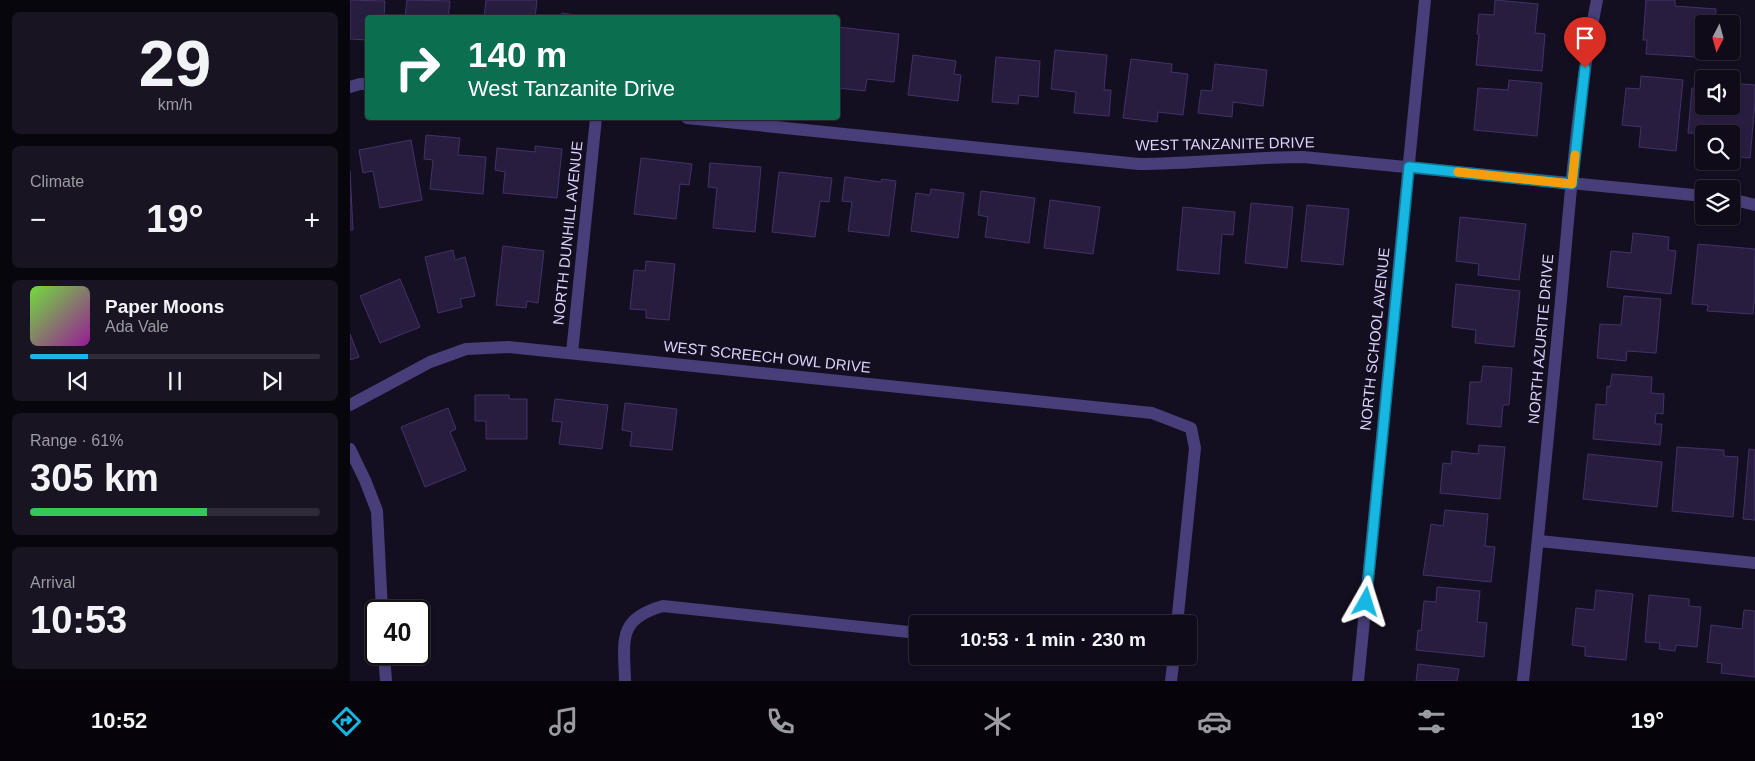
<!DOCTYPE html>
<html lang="en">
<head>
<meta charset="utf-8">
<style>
  :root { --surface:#0f0b18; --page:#181421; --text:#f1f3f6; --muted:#9b9ba2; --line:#2f2b37; --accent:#16b7e3 }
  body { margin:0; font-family:Helvetica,sans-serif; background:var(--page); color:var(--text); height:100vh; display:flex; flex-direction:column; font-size:19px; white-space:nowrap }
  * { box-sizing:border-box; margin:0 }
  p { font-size:16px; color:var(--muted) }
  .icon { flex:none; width:28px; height:28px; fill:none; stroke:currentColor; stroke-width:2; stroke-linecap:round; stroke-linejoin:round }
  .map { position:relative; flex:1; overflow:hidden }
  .drawer { display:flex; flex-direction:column; gap:12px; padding:12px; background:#08060d; width:350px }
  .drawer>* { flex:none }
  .hud { position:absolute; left:15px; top:15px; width:475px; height:105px; border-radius:5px; box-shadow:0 1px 4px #0004,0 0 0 1px var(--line); background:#0b6e4f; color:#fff; overflow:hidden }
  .needle { width:32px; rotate:186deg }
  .controls { position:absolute; left:1345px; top:15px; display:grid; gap:10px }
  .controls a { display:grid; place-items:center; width:45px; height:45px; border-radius:5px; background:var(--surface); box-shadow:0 1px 4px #0004,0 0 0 1px var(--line); font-size:25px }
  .speed { position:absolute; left:15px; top:600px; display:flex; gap:10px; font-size:25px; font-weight:700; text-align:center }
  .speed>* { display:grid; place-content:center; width:65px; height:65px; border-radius:50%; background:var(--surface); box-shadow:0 1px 4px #0004,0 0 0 1px var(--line); line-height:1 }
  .speed .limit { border:2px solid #111; border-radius:8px; background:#fff; color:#111 }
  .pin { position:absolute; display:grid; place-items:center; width:42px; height:42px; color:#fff; margin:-51px -21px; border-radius:50% 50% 50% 0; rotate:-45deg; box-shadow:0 0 5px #0007 }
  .pin .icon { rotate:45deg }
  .me { position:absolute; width:55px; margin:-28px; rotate:6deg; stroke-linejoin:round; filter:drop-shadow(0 0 4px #0008) }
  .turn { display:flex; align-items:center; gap:18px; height:105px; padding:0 20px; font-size:22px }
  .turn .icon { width:65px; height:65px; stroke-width:2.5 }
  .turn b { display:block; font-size:35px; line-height:42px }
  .big { font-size:38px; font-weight:600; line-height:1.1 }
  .drawer .card { flex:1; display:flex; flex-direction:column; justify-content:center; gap:8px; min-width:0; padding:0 18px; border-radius:8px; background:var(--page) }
  .drawer .dial { align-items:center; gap:0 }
  .dial b { font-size:65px; line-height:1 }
  .song { display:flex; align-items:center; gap:15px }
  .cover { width:60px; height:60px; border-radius:8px; background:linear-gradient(135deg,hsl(100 70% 55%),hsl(300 70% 35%)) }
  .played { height:5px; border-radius:2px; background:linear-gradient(90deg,var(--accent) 20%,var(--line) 20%) }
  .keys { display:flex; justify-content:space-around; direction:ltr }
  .heat { display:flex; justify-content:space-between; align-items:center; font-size:28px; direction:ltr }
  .charge { height:8px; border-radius:4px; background:linear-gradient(90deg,#34c759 61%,var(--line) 0) }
  .trip { position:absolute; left:559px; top:615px; width:288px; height:50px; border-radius:5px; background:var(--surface); box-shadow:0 1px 4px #0004,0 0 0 1px var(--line); font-weight:600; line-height:50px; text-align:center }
  .dock { display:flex; height:80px; justify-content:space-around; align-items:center; background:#06040a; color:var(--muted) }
  .dock .icon { width:35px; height:35px }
  .dock .active { color:var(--accent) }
  .dock b { font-size:22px; color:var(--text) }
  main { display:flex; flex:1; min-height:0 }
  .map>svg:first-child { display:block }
  .building { fill:#281d3f; stroke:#433169 }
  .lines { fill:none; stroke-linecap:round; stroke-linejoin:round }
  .minor { stroke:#483f7a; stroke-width:12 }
  .route-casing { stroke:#0e7794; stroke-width:12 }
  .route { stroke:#16b7e3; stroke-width:9 }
  .slow { stroke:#f59e0b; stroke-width:9 }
  .labels { text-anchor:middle; stroke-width:5; stroke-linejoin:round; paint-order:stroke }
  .street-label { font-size:15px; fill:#dcd2fb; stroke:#140f20 }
</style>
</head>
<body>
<main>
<section class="drawer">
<div class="card dial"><b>29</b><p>km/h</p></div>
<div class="card"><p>Climate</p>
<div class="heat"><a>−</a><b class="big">19°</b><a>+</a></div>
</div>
<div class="card">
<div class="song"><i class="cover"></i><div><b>Paper Moons</b><p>Ada Vale</p></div></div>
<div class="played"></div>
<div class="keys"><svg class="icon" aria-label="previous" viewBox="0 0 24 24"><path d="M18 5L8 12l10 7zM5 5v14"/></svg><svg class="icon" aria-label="pause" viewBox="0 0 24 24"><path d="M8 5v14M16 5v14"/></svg><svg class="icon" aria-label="next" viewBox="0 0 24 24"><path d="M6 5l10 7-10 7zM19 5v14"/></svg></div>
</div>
<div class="card"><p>Range · 61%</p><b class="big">305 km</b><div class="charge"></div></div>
<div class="card"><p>Arrival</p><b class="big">10:53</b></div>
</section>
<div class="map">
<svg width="1405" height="681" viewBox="0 0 1405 681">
  <rect width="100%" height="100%" fill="#140f20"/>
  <!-- building -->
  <path class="building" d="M0,0L35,1L34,18H18V40L0,39Z
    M57,0L100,1L98,18H55Z
    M136,0H187L185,18H134Z
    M1145,0L1188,4L1185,33L1195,34L1192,71L1126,65L1129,34H1127L1129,14L1144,15Z
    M1296,0H1325V6L1366,9L1365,24H1354V51H1363V58L1296,54L1297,40H1293Z
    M212,13L245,18H211Z
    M488,27L549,34L544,82L517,79L515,91L488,88Z
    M705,50L757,55L754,90H761L759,116L724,113L726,92L701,89Z
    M563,55L606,61L604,74L611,75L608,101L558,95Z
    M646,57L690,61L688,97L669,95L668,104L642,102Z
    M781,59L822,64L821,72L838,74L833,115L808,112L807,122L773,118Z
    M865,64L917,70L913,106L883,102L882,117L848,113L851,90L862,91Z
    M1291,76L1333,80L1326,151L1289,147L1291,127L1272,125L1276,88L1290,89Z
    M1159,80L1192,83L1187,136L1124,130L1128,88L1158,90Z
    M1381,83L1405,85V103L1400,158L1381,156V134L1338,133L1342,88L1354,89V106H1381Z
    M76,135L110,138L108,155L136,157L133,194L80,189L83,160L74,159Z
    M61,140L72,200L30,208L23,171L13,173L9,150Z
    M185,146L212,149L207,198L153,193L155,172L145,170L147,148L185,152Z
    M291,158L342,164L339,185L330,184L326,219L284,214Z
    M360,163L411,167L405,232L363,228L367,188L358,187Z
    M0,171L3,230H0Z
    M429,172L482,178L479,202L470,201L465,237L422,232Z
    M495,177L531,182L532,179L546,181L539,236L498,231L502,202L492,201Z
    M581,189L614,193L608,238L561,231L566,193L580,195Z
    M631,191L685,198L679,243L635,237L638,217L628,215Z
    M700,200L750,207L743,254L694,248Z
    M901,203L943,207L937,268L895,263Z
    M957,205L999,209L993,265L951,261Z
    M833,207L885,212L883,235L872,234L869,274L827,270Z
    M1110,217L1176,224L1169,280L1128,275L1129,264L1106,261Z
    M1283,233L1319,237L1318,250L1326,251L1321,294L1257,287L1261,251L1281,253Z
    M1348,244L1405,249V294L1403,314L1357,311L1358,305L1342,304Z
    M153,246L194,251L188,303L177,301L176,308L146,305Z
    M103,250L105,260L115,257L125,296L110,299L112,307L88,313L75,257Z
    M296,261L325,264L319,320L296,318V310L280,309L284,270L295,271Z
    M50,279L70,327L30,343L10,296Z
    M1106,284L1170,291L1164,347L1125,343L1126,330L1102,327Z
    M1274,296L1311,299L1306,353L1277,351L1276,361L1247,358L1250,324L1271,325Z
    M0,334L9,357L0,360Z
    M1133,366L1162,368L1159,405H1153L1151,427L1117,424L1120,382H1131Z
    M1262,374L1302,377L1301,393L1314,394L1313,414L1306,413L1305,424H1312L1310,445L1243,439L1246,404L1256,405L1257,386L1260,387Z
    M125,395H159V399H177V439H136V421H125Z
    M205,399L258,405L252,449L209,444L212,422L202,421Z
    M275,403L327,409L322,450L280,446L282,432L272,430Z
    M98,408L106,429L100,432L116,470L75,487L51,427Z
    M1129,445L1155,447L1150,499L1090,493L1093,463L1101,464L1102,451L1128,454Z
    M1327,447L1374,450V456L1388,457L1383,517L1322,511Z
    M1399,449L1405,450V520L1393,519Z
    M1238,454L1312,462L1307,507L1233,499Z
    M1095,510L1138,514L1135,546L1145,547L1141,582L1073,575L1081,524L1093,526Z
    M1087,587L1130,591L1127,622L1137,623L1134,657L1066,650L1068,630L1071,631L1074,601L1086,602Z
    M1246,590L1283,594L1276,660L1235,656V647L1222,645L1226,608L1244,610Z
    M1299,595L1339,599V606L1351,607L1347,647L1326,645L1325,651L1309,649L1310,643L1295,642Z
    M1394,610L1405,611V677L1371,673L1372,664L1357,662L1361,625L1392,629Z
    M1068,664L1109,669L1107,681H1066Z"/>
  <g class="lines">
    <!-- minor -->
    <path class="minor" d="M0,87L10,84H18
      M337,118L789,164C843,164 898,157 953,157L1354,196
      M1381,199L1405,205
      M222,353L246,118
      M0,405L80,362L116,349L158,347L802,413L841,428L845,448L827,624
      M0,449L15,480L27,511L32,611
      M1189,541L1405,563
      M34,654L36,681
      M787,656L823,660
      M275,681C274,640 267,619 313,606L568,633
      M821,681L824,656
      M1008,681L1075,0
      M1173,681C1187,554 1199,427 1211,300C1220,200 1227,99 1247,0"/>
  </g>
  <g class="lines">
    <defs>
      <path id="route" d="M1016,602L1059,167L1222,184L1235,68"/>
    </defs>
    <!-- route casing -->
    <use href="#route" class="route-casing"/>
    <!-- route -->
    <use href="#route" class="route"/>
    <!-- slow -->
    <path class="slow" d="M1108,172L1222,184L1225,155"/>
  </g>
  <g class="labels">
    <!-- street labels -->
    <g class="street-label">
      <text transform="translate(875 144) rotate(-1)" y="5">WEST TANZANITE DRIVE</text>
      <text transform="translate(218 233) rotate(-84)" y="5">NORTH DUNHILL AVENUE</text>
      <text transform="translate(1025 339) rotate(-84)" y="5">NORTH SCHOOL AVENUE</text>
      <text transform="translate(1191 339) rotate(-85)" y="5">NORTH AZURITE DRIVE</text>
      <text transform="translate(417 357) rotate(6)" y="5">WEST SCREECH OWL DRIVE</text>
    </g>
  </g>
</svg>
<div class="controls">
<a><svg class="needle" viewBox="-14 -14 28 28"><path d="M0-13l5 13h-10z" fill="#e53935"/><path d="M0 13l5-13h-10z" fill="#9b9ba2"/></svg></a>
<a><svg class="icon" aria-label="sound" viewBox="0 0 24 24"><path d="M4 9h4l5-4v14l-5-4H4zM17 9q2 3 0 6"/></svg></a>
<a><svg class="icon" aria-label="search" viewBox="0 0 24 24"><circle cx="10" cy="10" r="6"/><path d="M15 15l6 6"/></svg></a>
<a><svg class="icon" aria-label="layers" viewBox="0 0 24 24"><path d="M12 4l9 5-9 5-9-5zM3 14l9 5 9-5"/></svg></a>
</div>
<div class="speed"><div class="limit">40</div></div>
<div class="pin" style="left:1235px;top:68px;background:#d93025"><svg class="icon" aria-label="arrive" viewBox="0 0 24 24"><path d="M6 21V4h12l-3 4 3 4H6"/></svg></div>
<svg class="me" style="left:1016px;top:602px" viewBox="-20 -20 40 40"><path d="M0-17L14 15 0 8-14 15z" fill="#16b7e3" stroke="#fff" stroke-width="4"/></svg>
<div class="trip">10:53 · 1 min · 230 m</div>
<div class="hud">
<div class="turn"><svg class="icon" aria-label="right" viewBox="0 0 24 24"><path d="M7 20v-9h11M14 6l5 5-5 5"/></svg><div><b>140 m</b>West Tanzanite Drive</div></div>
</div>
</div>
</main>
<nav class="dock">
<b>10:52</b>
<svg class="icon active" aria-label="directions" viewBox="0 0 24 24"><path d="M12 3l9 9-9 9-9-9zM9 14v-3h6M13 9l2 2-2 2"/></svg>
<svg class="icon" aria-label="music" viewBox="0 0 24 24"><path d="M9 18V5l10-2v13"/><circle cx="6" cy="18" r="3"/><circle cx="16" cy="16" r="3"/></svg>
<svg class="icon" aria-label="phone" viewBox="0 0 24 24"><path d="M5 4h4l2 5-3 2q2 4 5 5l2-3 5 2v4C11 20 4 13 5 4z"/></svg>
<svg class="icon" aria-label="climate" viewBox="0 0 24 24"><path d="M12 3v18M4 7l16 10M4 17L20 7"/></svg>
<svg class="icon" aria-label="car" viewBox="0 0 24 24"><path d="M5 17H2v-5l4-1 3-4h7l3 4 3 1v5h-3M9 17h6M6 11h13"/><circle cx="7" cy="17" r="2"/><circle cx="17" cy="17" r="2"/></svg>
<svg class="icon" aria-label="filters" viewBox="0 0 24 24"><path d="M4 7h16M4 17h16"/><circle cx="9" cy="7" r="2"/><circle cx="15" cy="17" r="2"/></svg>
<b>19°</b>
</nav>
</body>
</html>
